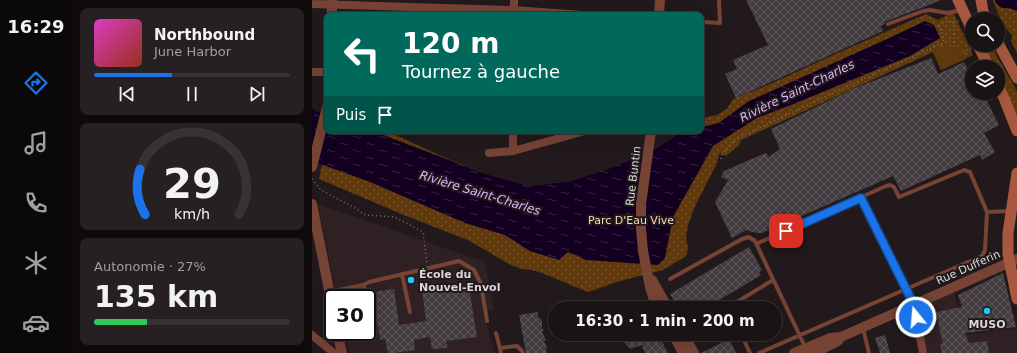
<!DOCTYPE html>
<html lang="fr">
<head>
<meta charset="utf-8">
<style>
  :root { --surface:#191314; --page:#262022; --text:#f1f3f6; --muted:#9f9ea0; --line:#373234; --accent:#1a73e8 }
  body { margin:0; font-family:"DejaVu Sans",sans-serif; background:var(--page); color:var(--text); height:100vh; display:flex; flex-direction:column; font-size:15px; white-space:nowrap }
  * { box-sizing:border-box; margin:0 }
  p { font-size:13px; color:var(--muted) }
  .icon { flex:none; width:22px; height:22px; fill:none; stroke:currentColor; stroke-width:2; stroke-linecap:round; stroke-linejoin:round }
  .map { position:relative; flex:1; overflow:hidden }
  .drawer { display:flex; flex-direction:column; gap:8px; padding:8px; background:#0e0a0b; width:240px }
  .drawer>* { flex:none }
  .banner { position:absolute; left:12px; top:12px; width:380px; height:122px; border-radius:8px; box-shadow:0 4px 16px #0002,0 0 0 1px var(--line); background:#00695c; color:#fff; overflow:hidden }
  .buttons { position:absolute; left:653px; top:12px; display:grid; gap:8px }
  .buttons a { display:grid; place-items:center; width:40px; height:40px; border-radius:50%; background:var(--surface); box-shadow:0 4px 16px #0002,0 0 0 1px var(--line); font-size:20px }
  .speed { position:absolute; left:12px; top:289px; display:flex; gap:8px; font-size:20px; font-weight:700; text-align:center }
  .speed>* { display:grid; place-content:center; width:52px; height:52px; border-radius:50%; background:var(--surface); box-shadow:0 4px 16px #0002,0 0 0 1px var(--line); line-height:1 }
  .speed .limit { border:2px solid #111; border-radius:6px; background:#fff; color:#111 }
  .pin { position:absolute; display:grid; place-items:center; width:34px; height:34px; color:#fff; margin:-17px; border-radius:8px; box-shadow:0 2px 6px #0006 }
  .me { position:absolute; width:44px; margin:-22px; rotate:343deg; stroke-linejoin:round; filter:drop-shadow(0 0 3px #0008) }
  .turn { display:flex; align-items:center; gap:14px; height:84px; padding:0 12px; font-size:18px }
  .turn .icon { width:52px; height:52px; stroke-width:2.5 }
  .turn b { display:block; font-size:28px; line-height:34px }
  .then { display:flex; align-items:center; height:38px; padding:0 12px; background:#0003; gap:8px; font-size:15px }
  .big { font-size:30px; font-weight:700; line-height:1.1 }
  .drawer .card { flex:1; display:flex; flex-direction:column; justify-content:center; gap:6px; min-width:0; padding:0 14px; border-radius:8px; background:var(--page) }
  .drawer .dial { align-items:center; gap:0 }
  .dial svg { height:104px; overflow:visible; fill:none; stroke:var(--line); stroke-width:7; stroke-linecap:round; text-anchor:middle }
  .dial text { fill:var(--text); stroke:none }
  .song { display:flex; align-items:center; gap:12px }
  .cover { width:48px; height:48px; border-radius:6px; background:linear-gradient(135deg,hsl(310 70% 55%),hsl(10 70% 35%)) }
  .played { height:4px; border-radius:2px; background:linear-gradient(90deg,var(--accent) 40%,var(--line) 40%) }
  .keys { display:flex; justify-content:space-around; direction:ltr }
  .charge { height:6px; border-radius:3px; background:linear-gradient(90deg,#34c759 27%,var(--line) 0) }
  .trip { position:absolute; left:236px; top:301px; width:234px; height:40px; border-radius:20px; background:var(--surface); box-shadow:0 4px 16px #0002,0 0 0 1px var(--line); font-weight:700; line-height:40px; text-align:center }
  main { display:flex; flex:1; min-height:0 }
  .tabs { display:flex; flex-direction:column; width:72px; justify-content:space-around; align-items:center; background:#0a0808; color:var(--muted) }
  .tabs .icon { width:28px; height:28px }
  .tabs .active { color:var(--accent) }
  .tabs b { font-size:18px; color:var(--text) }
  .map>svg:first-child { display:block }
  .built { fill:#2f2123 }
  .grass { fill:url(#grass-dots) }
  .garden { fill:#5f390b }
  .water { fill:url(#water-ripples) }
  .building { fill:url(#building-cross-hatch) }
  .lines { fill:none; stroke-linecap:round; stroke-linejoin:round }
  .path { stroke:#787173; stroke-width:1.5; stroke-dasharray:1 3; stroke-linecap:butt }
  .service { stroke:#764335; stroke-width:4 }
  .minor { stroke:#764335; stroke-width:8 }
  .tertiary { stroke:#764335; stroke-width:10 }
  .secondary { stroke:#a95840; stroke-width:11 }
  .route-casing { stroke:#114b97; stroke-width:10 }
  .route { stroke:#1a73e8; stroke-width:7 }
  .poi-dot { fill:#1cc9fc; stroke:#21191b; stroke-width:1.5 }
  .labels { text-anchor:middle; stroke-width:4; stroke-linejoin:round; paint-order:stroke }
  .street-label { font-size:11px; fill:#dbd6d7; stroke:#21191b }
  .park-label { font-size:11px; fill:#f8d8b9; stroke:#21191b }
  .poi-label { font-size:11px; font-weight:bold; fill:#dbd6d7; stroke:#21191b; text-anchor:start }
  .water-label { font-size:12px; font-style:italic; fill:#ddb3fa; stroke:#21191b }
</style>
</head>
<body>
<main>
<nav class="tabs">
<b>16:29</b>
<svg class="icon active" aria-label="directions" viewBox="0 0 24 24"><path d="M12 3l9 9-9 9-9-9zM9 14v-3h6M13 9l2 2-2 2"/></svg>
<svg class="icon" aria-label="music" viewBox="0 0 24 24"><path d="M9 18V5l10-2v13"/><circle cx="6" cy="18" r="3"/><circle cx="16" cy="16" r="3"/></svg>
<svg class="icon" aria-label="phone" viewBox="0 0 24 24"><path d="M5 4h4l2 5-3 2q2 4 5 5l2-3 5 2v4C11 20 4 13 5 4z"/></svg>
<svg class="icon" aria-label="climate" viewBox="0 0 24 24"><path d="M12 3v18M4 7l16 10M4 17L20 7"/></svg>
<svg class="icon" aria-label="car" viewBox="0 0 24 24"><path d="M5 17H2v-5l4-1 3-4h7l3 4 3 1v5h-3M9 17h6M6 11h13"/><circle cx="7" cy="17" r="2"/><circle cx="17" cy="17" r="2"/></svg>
</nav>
<section class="drawer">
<div class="card">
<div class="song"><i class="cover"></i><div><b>Northbound</b><p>June Harbor</p></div></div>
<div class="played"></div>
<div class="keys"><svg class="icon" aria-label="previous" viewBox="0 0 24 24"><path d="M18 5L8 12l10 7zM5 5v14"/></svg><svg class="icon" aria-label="pause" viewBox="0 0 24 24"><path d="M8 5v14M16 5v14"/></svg><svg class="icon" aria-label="next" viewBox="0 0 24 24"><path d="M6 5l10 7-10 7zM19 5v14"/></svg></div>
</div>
<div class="card dial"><svg viewBox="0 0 100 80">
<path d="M14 69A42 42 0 1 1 86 69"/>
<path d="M14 69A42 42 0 0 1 10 34" stroke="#1a73e8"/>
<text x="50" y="56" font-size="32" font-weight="700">29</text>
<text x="50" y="72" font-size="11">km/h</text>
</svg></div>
<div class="card"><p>Autonomie · 27%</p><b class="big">135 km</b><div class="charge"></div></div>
</section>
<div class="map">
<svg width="705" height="353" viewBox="0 0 705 353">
  <defs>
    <pattern id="grass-dots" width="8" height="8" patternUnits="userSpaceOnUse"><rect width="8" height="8" fill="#5f390b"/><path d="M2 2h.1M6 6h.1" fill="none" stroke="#75552e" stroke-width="1.8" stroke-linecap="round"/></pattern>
    <pattern id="water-ripples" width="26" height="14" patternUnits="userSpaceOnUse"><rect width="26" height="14" fill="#130021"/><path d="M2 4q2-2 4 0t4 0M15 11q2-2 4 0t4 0" fill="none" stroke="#352440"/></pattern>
    <pattern id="building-cross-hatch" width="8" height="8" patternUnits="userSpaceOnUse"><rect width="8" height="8" fill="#433c40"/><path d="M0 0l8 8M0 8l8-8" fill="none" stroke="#5e575b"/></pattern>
  </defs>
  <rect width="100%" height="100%" fill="#21191b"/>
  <!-- built -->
  <path class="built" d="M6,204L173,262L182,309L171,312L183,353H37L32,332H55V298H25Z
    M641,287L651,335L705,328V353H611L602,305Z"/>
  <!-- grass -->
  <path class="grass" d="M681,0H683V2L690,8H698L705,11V53L699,41L700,37L699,34L691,25L683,6Z
    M641,12L661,55L629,70L621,52L429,140L427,145L414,156L408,153L406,157L405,163L383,206L376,225L374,237L376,248L374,256L351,270L308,281L276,292L230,273L220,270L209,269L195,263L158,241L92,215L7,179L17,131H75L131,157L171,173L217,186L259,181L293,170L336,153L372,131H389V121L395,117L405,115L415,109L421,99L456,85L519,56L614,14L626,20Z
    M670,45H680L686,58L705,91V125L686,80V67H680Z"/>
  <!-- garden -->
  <path class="garden" d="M632,46L649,47L654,59L629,70L621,51Z"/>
  <!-- water -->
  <path class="water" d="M683,0H705V11C695,5 688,13 683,0Z
    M613,21L622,25L628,38L598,56L479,105L445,118L401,146L361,217L353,258L346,265L274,260L256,252L247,260L218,251L193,235L153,223L58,182L0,161V108L4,111L15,114V131H61L171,173L217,186L259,181L293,170L336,153L372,131H389V127L399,125L408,122L437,101L575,39Z"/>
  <!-- building -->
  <path class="building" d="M434,0H629L612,7L575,21L573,22V24L569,26L571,31L424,98L413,74L425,69L421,60L456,45Z
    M619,58L626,74L652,62L660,78V93H671L687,125L672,133L683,152L670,160L668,155L589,191L581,176L460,229L450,233H445L434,230L420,238L403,202L416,180L409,177L412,171L454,153L457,157L468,149L459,129L541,89Z
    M437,247L450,270L447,272L449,275L394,308H367L358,294Z
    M691,273L704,327L653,333L657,343L675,341L677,353H630L628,344H631L624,312L650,307L646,295Z
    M126,286L127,293L157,288L165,337L134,341L136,348L120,349L118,337L102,340L103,350L82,353H76L73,339L68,340L61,292L82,289L87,325L114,321L110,289Z
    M226,312V317L230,320V328L232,330L230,332L234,340L232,342L235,347L234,349L235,353H214L207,315Z
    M305,334H336L341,339L347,336L356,353H333L330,345L318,349Z
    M573,335L578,353H568L563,338Z
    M417,339L424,353H389Z"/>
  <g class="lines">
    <!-- path -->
    <path class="path" d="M641,22L643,28L642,31V47
      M686,27L689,34
      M651,52L659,48
      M409,159L410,154L422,140L523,92L631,43L632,39L627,26L636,21L641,22L647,21
      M0,179L9,190L43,208L53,215L83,217L111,232L115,263"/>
    <!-- service -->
    <path class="service" d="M389,22L408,23L407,0
      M576,24L611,11L618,10L635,13L650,10
      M549,197L602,305
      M444,244L574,186L578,185L582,187L587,197L652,170L658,172L675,212
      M90,274L98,312
      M358,279L430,239L437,237L443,241L496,353
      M51,285L57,282L147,261L162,270L169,284L175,321
      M17,292L51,285C55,294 60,304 55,312
      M415,308L461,280
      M551,328L557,353
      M184,333L189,353
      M429,334L438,353
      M188,348L205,346L210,351L211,353
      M447,353L670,256L673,250L675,212L699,211"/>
    <!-- minor -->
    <path class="minor" d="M0,4L202,10L270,15
      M202,15V0
      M0,72H15
      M201,151V131
      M177,153L201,151L273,131
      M602,305L611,353
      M0,335L22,353"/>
    <!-- tertiary -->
    <path class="tertiary" d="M20,15V0
      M347,15L348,0
      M339,131L336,153L329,204V229L331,251L338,287L342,300L347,308
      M0,167L15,107
      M0,204L21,310
      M340,280L356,308
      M25,332L30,353
      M361,334L371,353
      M371,334L382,353
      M482,353L518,338L529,337L705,259
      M502,353L524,342L527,340"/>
    <!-- secondary -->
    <path class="secondary" d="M646,0L660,30
      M669,0L671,11L674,19
      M686,43L705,78
      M666,45L677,67
      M686,86L692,98L705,131
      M705,173L696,233V254L705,299"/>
  </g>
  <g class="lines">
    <defs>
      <path id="route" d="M474,231L549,198L602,305L604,317"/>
    </defs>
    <!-- route casing -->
    <use href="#route" class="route-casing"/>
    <!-- route -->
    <use href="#route" class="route"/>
  </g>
  <!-- markers -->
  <g class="poi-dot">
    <circle cx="99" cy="280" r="4"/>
    <circle cx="675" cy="311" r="4"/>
  </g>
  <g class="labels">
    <!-- street labels -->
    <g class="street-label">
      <text transform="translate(321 176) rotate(-83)" y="4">Rue Buntin</text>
      <text transform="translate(656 267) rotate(-24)" y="4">Rue Dufferin</text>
    </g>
    <!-- park labels -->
    <g class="park-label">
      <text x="319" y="224">Parc D'Eau Vive</text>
    </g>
    <!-- poi labels -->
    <g class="poi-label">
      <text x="107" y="278">École du<tspan x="107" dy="13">Nouvel-Envol</tspan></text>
      <text x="675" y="328" text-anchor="middle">MUSO</text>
    </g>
    <!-- water labels -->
    <g class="water-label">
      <text transform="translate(485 91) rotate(-26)" y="4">Rivière Saint-Charles</text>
      <text transform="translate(168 193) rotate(17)" y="4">Rivière Saint-Charles</text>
    </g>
  </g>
</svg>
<div class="buttons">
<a><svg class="icon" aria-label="search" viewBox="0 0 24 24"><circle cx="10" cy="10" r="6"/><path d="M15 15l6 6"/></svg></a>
<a><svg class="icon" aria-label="layers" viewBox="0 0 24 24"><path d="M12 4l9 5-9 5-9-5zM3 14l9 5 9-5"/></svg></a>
</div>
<div class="speed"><div class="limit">30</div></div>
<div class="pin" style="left:474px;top:231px;background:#d93025"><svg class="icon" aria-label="arrive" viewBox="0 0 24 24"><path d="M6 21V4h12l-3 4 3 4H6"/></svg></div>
<svg class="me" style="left:604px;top:317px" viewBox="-20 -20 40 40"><circle r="17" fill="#1a73e8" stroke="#fff" stroke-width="3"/><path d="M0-11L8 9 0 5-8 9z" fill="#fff"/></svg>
<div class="trip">16:30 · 1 min · 200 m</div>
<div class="banner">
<div class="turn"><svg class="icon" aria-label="left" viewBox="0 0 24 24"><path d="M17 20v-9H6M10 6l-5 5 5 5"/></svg><div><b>120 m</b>Tournez à gauche</div></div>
<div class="then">Puis<svg class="icon" aria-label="arrive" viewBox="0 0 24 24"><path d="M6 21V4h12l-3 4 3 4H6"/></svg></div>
</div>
</div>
</main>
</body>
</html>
